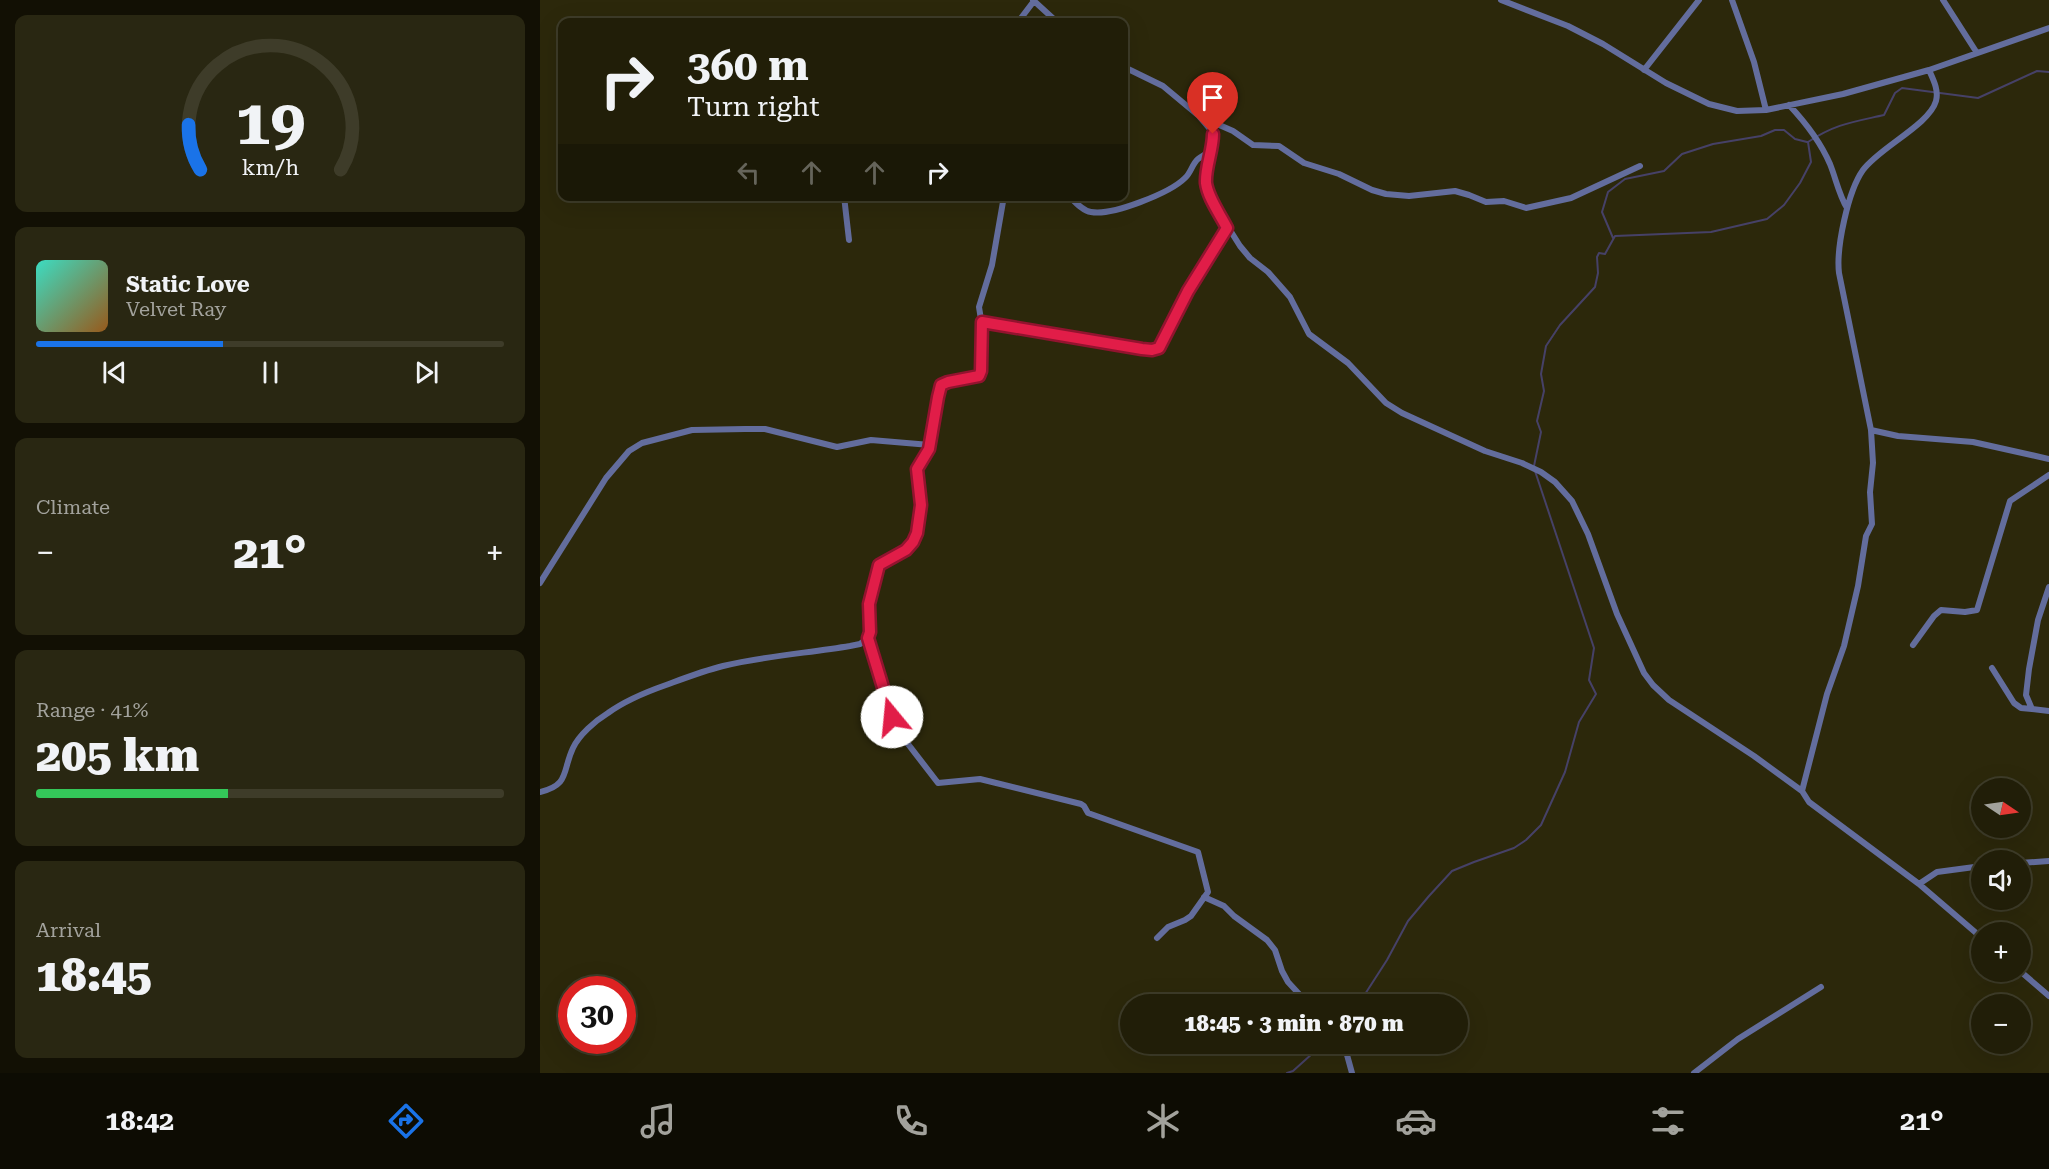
<!DOCTYPE html>
<html lang="en">
<head>
<meta charset="utf-8">
<style>
  :root { --surface:#211e08; --page:#292712; --text:#f1f3f6; --muted:#a2a29c; --line:#3e3c29; --accent:#1a73e8 }
  body { margin:0; font-family:"Roboto Serif",serif; background:var(--page); color:var(--text); height:100vh; display:flex; flex-direction:column; font-size:22px; white-space:nowrap }
  * { box-sizing:border-box; margin:0 }
  p { font-size:20px; color:var(--muted) }
  .icon { flex:none; width:33px; height:33px; fill:none; stroke:currentColor; stroke-width:2; stroke-linecap:round; stroke-linejoin:round }
  .map { position:relative; flex:1; overflow:hidden }
  .side { display:flex; flex-direction:column; gap:15px; padding:15px; background:#121004; width:540px }
  .side>* { flex:none }
  .top-card { position:absolute; left:18px; top:18px; width:570px; height:183px; border-radius:12px; box-shadow:0 6px 24px #0002,0 0 0 2px var(--line); background:#211e08; color:var(--text); overflow:hidden }
  .needle { width:39px; rotate:103deg }
  .controls { position:absolute; left:1431px; top:778px; display:grid; gap:12px }
  .controls a { display:grid; place-items:center; width:60px; height:60px; border-radius:50%; background:var(--surface); box-shadow:0 6px 24px #0002,0 0 0 2px var(--line); font-size:30px }
  .speed { position:absolute; left:18px; top:976px; display:flex; gap:12px; font-size:30px; font-weight:700; text-align:center }
  .speed>* { display:grid; place-content:center; width:78px; height:78px; border-radius:50%; background:var(--surface); box-shadow:0 6px 24px #0002,0 0 0 2px var(--line); line-height:1 }
  .speed .limit { border:9px solid #d22; background:#fff; color:#111 }
  .pin { position:absolute; display:grid; place-items:center; width:51px; height:51px; color:#fff; margin:-62px -26px; border-radius:50% 50% 50% 0; rotate:-45deg; box-shadow:0 0 6px #0007 }
  .pin .icon { rotate:45deg }
  .me { position:absolute; width:66px; margin:-33px; rotate:343deg; stroke-linejoin:round; filter:drop-shadow(0 0 4px #0008) }
  .turn { display:flex; align-items:center; gap:21px; height:126px; padding:0 30px; font-size:27px }
  .turn .icon { width:78px; height:78px; stroke-width:2.5 }
  .turn b { display:block; font-size:42px; line-height:51px }
  .lanes { display:flex; align-items:center; height:57px; padding:0 30px; background:#0003; justify-content:center; gap:30px; direction:ltr }
  .lanes .off { opacity:.35 }
  .big { font-size:45px; font-weight:800; line-height:1.1 }
  .side .widget { flex:1; display:flex; flex-direction:column; justify-content:center; gap:9px; min-width:0; padding:0 21px; border-radius:12px; background:var(--page) }
  .side .dial { align-items:center; gap:0 }
  .dial svg { height:156px; overflow:visible; fill:none; stroke:var(--line); stroke-width:7; stroke-linecap:round; text-anchor:middle }
  .dial text { fill:var(--text); stroke:none }
  .song { display:flex; align-items:center; gap:18px }
  .cover { width:72px; height:72px; border-radius:9px; background:linear-gradient(135deg,hsl(170 70% 55%),hsl(30 70% 35%)) }
  .played { height:6px; border-radius:3px; background:linear-gradient(90deg,var(--accent) 40%,var(--line) 40%) }
  .keys { display:flex; justify-content:space-around; direction:ltr }
  .heat { display:flex; justify-content:space-between; align-items:center; font-size:33px; direction:ltr }
  .charge { height:9px; border-radius:4px; background:linear-gradient(90deg,#34c759 41%,var(--line) 0) }
  .trip { position:absolute; left:580px; top:994px; width:348px; height:60px; border-radius:30px; background:var(--surface); box-shadow:0 6px 24px #0002,0 0 0 2px var(--line); font-weight:800; line-height:60px; text-align:center }
  .tabs { display:flex; height:96px; justify-content:space-around; align-items:center; background:#0d0c03; color:var(--muted) }
  .tabs .icon { width:42px; height:42px }
  .tabs .active { color:var(--accent) }
  .tabs b { font-size:27px; color:var(--text) }
  main { display:flex; flex:1; min-height:0 }
  .map>svg:first-child { display:block }
  .lines { fill:none; stroke-linecap:round; stroke-linejoin:round }
  .stream { stroke:#464167; stroke-width:2 }
  .minor { stroke:#636d9d; stroke-width:6 }
  .route-casing { stroke:#92132f; stroke-width:15 }
  .route { stroke:#e11d48; stroke-width:10 }
</style>
</head>
<body>
<main>
<section class="side">
<div class="widget dial"><svg viewBox="0 0 100 80">
<path d="M14 69A42 42 0 1 1 86 69"/>
<path d="M14 69A42 42 0 0 1 8 46" stroke="#1a73e8"/>
<text x="50" y="56" font-size="32" font-weight="700">19</text>
<text x="50" y="72" font-size="11">km/h</text>
</svg></div>
<div class="widget">
<div class="song"><i class="cover"></i><div><b>Static Love</b><p>Velvet Ray</p></div></div>
<div class="played"></div>
<div class="keys"><svg class="icon" aria-label="previous" viewBox="0 0 24 24"><path d="M18 5L8 12l10 7zM5 5v14"/></svg><svg class="icon" aria-label="pause" viewBox="0 0 24 24"><path d="M8 5v14M16 5v14"/></svg><svg class="icon" aria-label="next" viewBox="0 0 24 24"><path d="M6 5l10 7-10 7zM19 5v14"/></svg></div>
</div>
<div class="widget"><p>Climate</p>
<div class="heat"><a>−</a><b class="big">21°</b><a>+</a></div>
</div>
<div class="widget"><p>Range · 41%</p><b class="big">205 km</b><div class="charge"></div></div>
<div class="widget"><p>Arrival</p><b class="big">18:45</b></div>
</section>
<div class="map">
<svg width="1509" height="1073" viewBox="0 0 1509 1073">
  <rect width="100%" height="100%" fill="#2c280b"/>
  <g class="lines">
    <!-- stream -->
    <path class="stream" d="M1073,238L1062,212L1068,192L1085,179L1124,171L1142,154L1173,144L1221,136L1235,130H1244L1255,139L1267,142
      M994,466L1001,432L997,421L1004,391L1001,374L1006,346L1020,325L1055,287L1058,273L1057,257L1059,253L1065,254L1075,236L1171,232L1227,219L1244,205L1260,183L1271,162L1268,142C1295,124 1313,122 1344,115L1355,93L1362,88L1438,98L1497,71L1509,72
      M818,1005L847,960L868,921L889,896L912,871L934,862L974,848L986,840L1001,825L1025,772L1039,722L1056,694L1049,680L1054,648L995,471
      M747,1073L753,1071L783,1044"/>
    <!-- minor -->
    <path class="minor" d="M493,0L517,22
      M961,0L1028,26L1063,44L1126,83L1169,104L1197,111L1226,110L1303,94L1389,70L1509,28
      M1192,0L1214,62L1226,110
      M1403,0L1437,53
      M478,22L494,1
      M584,67L623,86L659,116L670,129L673,134V147L666,181L678,211L700,246L710,258L728,272L750,297L769,334L808,363L846,403L862,413L945,451L982,463L1001,472L1015,482L1032,501L1048,534L1077,614L1104,673L1113,685L1129,700L1214,756L1262,791L1269,802L1379,884L1442,938
      M1104,70L1159,0
      M1249,105C1266,123 1280,141 1290,164C1296,179 1299,195 1307,208
      M661,117L693,131L713,145L739,146L764,163L799,174L832,190L846,194L869,196L915,191L929,195L946,202L964,201L986,208L1031,198L1100,166
      M304,196L309,240
      M529,196C535,202 543,211 551,212C572,216 630,193 645,178C651,173 652,164 658,159C663,155 668,154 672,148
      M442,322L602,349L612,350L619,348L648,291L687,228
      M1331,430L1358,436L1433,442L1509,459
      M0,583L66,478L89,451L102,443L152,430L205,429H225L297,447L331,440L390,445
      M1509,587L1498,620L1489,669L1486,695L1492,709L1509,711
      M328,638L358,731L398,783L440,779L541,804L544,806L548,813L658,852L668,892L651,916L645,920L628,927L617,938
      M1373,645L1394,616L1401,610L1425,612L1437,610L1470,501L1509,475
      M1452,668L1474,703L1481,708L1492,709
      M1262,791L1287,694L1304,646L1318,586L1326,536L1332,524L1330,492L1333,463L1331,430L1299,273C1296,248 1308,191 1323,170C1340,147 1389,125 1396,101C1399,90 1393,79 1389,70
      M0,792C30,785 22,771 33,748C39,735 55,721 68,713C86,700 106,692 126,685C145,678 163,671 183,666C225,656 268,653 310,646L320,644L328,638L330,624L329,604L339,565L366,550L373,542L377,533L381,505L377,469L389,449L398,397L401,385L408,382L438,377L441,374L442,326L439,307L452,265L464,196
      M1480,863L1509,861
      M1379,884L1397,872L1442,866
      M664,897L684,906L694,916L727,940L735,950L742,971L748,982L760,995L778,1005
      M1480,971L1509,996
      M804,1044L812,1073
      M1154,1073L1198,1039L1281,987"/>
  </g>
  <g class="lines">
    <defs>
      <path id="route" d="M352,717L328,638L330,632L329,604L339,565L366,550L373,542L377,533L381,505L377,469L389,449L398,397L401,385L408,382L439,376L441,371L442,322L602,349L612,350L619,348L648,291L687,228C680,214 668,198 666,183C665,168 673,150 673,134"/>
    </defs>
    <!-- route casing -->
    <use href="#route" class="route-casing"/>
    <!-- route -->
    <use href="#route" class="route"/>
  </g>
</svg>
<div class="controls">
<a><svg class="needle" viewBox="-14 -14 28 28"><path d="M0-13l5 13h-10z" fill="#e53935"/><path d="M0 13l5-13h-10z" fill="#a2a29c"/></svg></a>
<a><svg class="icon" aria-label="sound" viewBox="0 0 24 24"><path d="M4 9h4l5-4v14l-5-4H4zM17 9q2 3 0 6"/></svg></a>
<a>+</a>
<a>−</a>
</div>
<div class="speed"><div class="limit">30</div></div>
<div class="pin" style="left:673px;top:134px;background:#d93025"><svg class="icon" aria-label="arrive" viewBox="0 0 24 24"><path d="M6 21V4h12l-3 4 3 4H6"/></svg></div>
<svg class="me" style="left:352px;top:717px" viewBox="-20 -20 40 40"><circle r="19" fill="#fff"/><path d="M0-13L10 11 0 6-10 11z" fill="#e11d48"/></svg>
<div class="trip">18:45 · 3 min · 870 m</div>
<div class="top-card">
<div class="turn"><svg class="icon" aria-label="right" viewBox="0 0 24 24"><path d="M7 20v-9h11M14 6l5 5-5 5"/></svg><div><b>360 m</b>Turn right</div></div>
<div class="lanes"><svg class="icon off" aria-label="left" viewBox="0 0 24 24"><path d="M17 20v-9H6M10 6l-5 5 5 5"/></svg><svg class="icon off" aria-label="ahead" viewBox="0 0 24 24"><path d="M12 20V5M6 11l6-6 6 6"/></svg><svg class="icon off" aria-label="ahead" viewBox="0 0 24 24"><path d="M12 20V5M6 11l6-6 6 6"/></svg><svg class="icon" aria-label="right" viewBox="0 0 24 24"><path d="M7 20v-9h11M14 6l5 5-5 5"/></svg></div>
</div>
</div>
</main>
<nav class="tabs">
<b>18:42</b>
<svg class="icon active" aria-label="directions" viewBox="0 0 24 24"><path d="M12 3l9 9-9 9-9-9zM9 14v-3h6M13 9l2 2-2 2"/></svg>
<svg class="icon" aria-label="music" viewBox="0 0 24 24"><path d="M9 18V5l10-2v13"/><circle cx="6" cy="18" r="3"/><circle cx="16" cy="16" r="3"/></svg>
<svg class="icon" aria-label="phone" viewBox="0 0 24 24"><path d="M5 4h4l2 5-3 2q2 4 5 5l2-3 5 2v4C11 20 4 13 5 4z"/></svg>
<svg class="icon" aria-label="climate" viewBox="0 0 24 24"><path d="M12 3v18M4 7l16 10M4 17L20 7"/></svg>
<svg class="icon" aria-label="car" viewBox="0 0 24 24"><path d="M5 17H2v-5l4-1 3-4h7l3 4 3 1v5h-3M9 17h6M6 11h13"/><circle cx="7" cy="17" r="2"/><circle cx="17" cy="17" r="2"/></svg>
<svg class="icon" aria-label="filters" viewBox="0 0 24 24"><path d="M4 7h16M4 17h16"/><circle cx="9" cy="7" r="2"/><circle cx="15" cy="17" r="2"/></svg>
<b>21°</b>
</nav>
</body>
</html>
